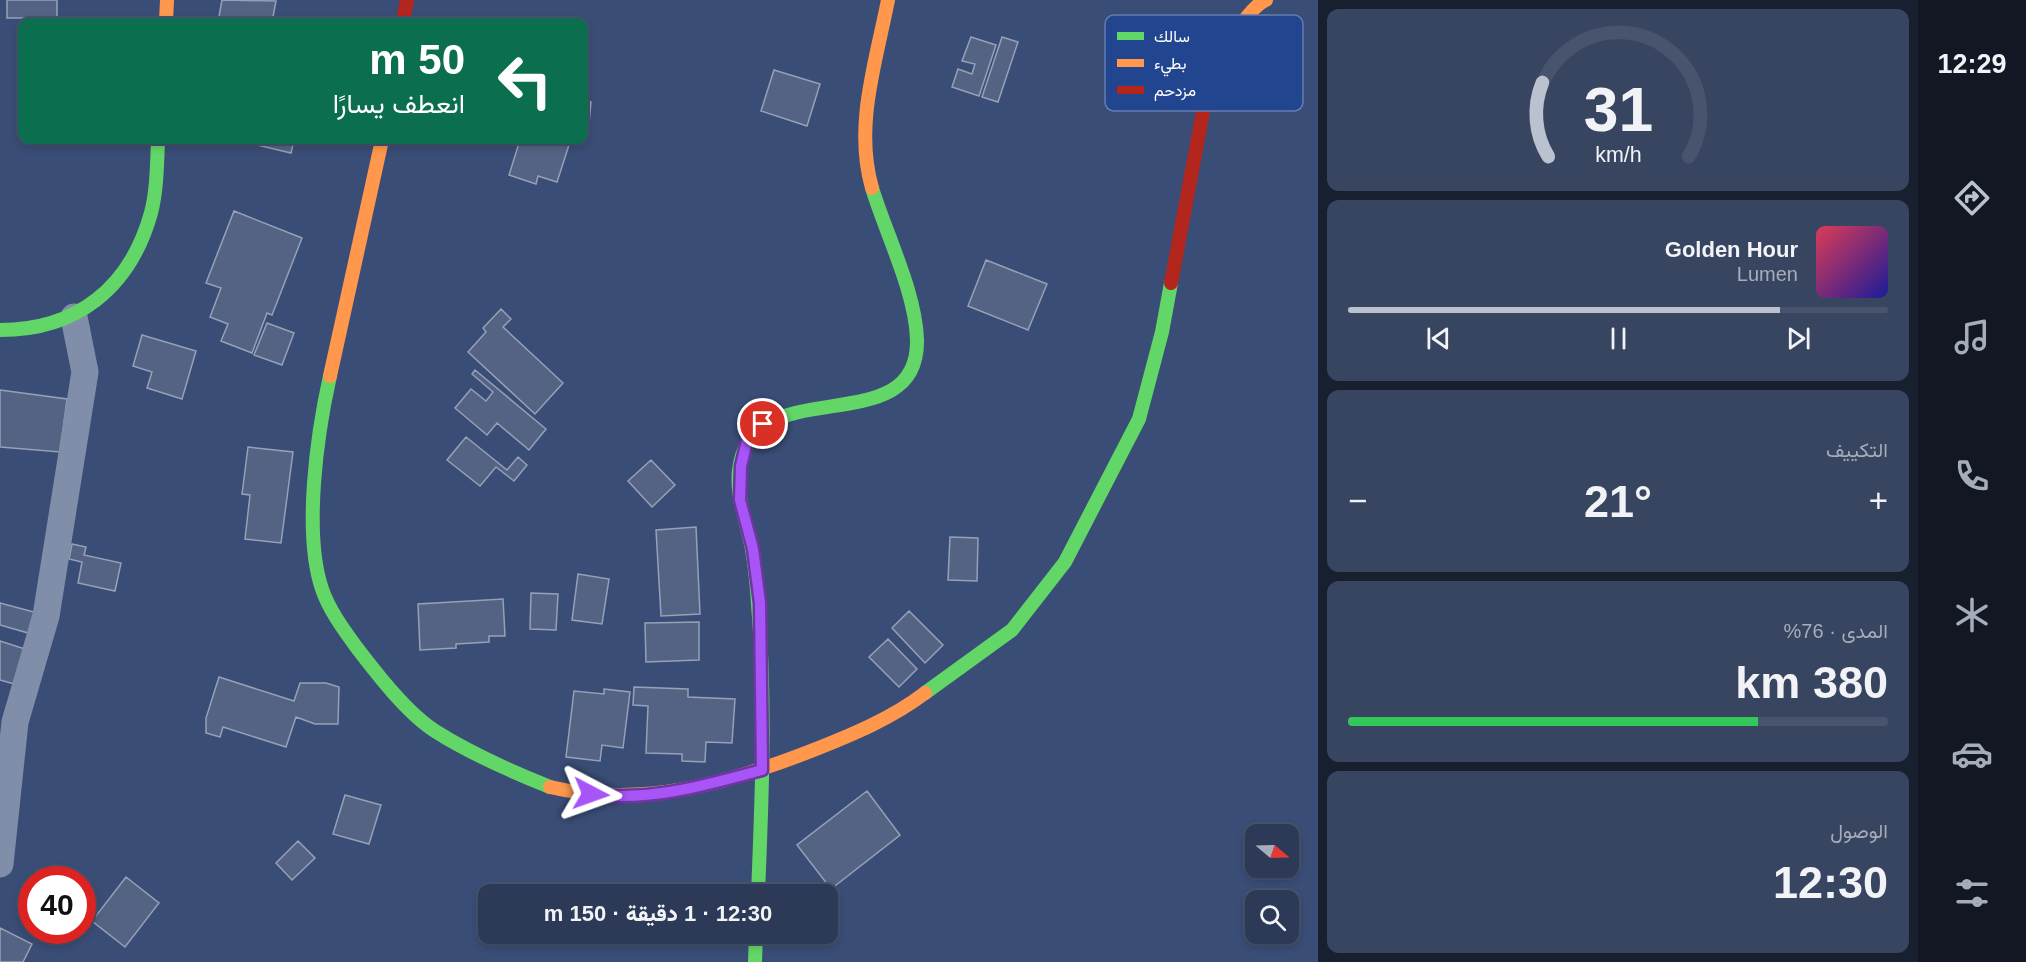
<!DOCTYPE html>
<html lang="ar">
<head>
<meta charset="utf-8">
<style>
  :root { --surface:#2c3a58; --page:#384561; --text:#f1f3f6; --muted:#a6adba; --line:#48546e; --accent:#bac1cf }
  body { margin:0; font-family:Arial,Vazirmatn,sans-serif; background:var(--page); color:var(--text); direction:rtl; height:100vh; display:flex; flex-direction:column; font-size:22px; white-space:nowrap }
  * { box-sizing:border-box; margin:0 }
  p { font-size:20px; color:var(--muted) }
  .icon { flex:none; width:33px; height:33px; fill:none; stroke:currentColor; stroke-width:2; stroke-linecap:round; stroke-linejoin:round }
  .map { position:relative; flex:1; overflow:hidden; direction:ltr }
  .drawer { display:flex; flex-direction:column; gap:9px; padding:9px; background:#182030; width:600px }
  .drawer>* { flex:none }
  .banner { position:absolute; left:18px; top:18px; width:570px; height:126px; border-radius:12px; box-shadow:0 3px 9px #0003,0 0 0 2px var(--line); direction:rtl; background:#0b6e4f; color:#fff; overflow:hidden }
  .needle { width:39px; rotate:109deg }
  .buttons { position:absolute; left:1245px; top:824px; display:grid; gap:12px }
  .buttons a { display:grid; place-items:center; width:54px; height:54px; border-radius:12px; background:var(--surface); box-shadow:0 3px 9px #0003,0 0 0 2px var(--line); font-size:30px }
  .speed { position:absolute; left:18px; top:866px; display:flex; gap:12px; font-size:30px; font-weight:700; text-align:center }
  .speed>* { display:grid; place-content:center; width:78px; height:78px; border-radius:50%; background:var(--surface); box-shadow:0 3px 9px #0003,0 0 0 2px var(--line); line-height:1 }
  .speed .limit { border:9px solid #d22; background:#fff; color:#111 }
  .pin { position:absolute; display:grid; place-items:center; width:51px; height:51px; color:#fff; margin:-26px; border:3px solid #fff; border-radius:50%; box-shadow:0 2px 6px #0007 }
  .me { position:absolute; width:66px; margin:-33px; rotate:94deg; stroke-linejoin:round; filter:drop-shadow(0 0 4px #0008) }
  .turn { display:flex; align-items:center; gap:21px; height:126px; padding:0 24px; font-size:27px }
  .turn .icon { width:78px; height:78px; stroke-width:2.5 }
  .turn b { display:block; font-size:42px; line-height:51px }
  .big { font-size:45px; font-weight:800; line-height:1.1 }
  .drawer .widget { flex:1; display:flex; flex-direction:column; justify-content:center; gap:9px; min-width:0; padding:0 21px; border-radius:12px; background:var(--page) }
  .drawer .dial { align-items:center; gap:0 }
  .dial svg { height:156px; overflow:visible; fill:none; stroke:var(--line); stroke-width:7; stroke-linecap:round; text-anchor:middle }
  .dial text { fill:var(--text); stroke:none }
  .song { display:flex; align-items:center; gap:18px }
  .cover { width:72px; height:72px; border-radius:9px; background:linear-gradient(135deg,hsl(350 70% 55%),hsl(240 70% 35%)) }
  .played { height:6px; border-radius:3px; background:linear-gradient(90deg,var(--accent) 80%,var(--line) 80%) }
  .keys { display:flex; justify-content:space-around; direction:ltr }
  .heat { display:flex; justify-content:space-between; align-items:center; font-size:33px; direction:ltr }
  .charge { height:9px; border-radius:4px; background:linear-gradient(90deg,#34c759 76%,var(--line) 0) }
  .trip { position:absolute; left:478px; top:884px; width:360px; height:60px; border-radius:12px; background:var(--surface); box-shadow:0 3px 9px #0003,0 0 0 2px var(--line); font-weight:800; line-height:60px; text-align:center; direction:rtl }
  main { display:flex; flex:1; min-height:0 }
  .dock { display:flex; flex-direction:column; width:108px; justify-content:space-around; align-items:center; background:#121723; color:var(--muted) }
  .dock .icon { width:42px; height:42px }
  .dock .selected { color:var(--accent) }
  .dock b { font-size:27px; color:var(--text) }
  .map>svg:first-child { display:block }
  .building { fill:#546384; stroke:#96a1b7; stroke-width:1.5 }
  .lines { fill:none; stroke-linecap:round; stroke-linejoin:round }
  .street { stroke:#818ea9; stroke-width:27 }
  .fast { stroke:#63d668; stroke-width:14 }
  .slow { stroke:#ff974d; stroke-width:14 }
  .jam { stroke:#b3261e; stroke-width:14 }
  .route-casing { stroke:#6d37a1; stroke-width:15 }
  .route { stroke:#a855f7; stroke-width:10 }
  .key { fill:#21458e; stroke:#647db0; stroke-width:1.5 }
  .key-label { font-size:16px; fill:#fff }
</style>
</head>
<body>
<main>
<nav class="dock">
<b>12:29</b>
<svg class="icon selected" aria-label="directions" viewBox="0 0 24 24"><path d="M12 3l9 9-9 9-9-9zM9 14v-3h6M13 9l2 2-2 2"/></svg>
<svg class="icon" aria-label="music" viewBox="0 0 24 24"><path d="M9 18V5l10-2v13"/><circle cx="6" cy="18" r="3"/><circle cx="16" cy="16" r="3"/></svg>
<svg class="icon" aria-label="phone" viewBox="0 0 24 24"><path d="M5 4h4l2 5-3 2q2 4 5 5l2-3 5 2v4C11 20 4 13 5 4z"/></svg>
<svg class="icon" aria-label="climate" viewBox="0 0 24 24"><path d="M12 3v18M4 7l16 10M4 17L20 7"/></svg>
<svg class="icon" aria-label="car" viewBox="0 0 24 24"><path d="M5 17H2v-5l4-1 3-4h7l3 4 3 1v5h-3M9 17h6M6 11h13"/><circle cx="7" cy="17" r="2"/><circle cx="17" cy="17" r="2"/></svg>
<svg class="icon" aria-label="filters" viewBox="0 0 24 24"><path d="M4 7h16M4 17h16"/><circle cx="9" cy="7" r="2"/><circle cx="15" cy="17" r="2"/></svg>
</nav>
<section class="drawer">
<div class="widget dial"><svg viewBox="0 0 100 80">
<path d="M14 69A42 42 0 1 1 86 69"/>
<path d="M14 69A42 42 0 0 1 11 31" stroke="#bac1cf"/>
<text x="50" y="56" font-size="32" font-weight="700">31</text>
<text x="50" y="72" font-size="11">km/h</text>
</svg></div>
<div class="widget">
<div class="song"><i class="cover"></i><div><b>Golden Hour</b><p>Lumen</p></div></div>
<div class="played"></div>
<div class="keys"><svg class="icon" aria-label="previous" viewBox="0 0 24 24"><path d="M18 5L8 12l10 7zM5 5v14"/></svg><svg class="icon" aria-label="pause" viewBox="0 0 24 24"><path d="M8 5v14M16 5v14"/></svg><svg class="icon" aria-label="next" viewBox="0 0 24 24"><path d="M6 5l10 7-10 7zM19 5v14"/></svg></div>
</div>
<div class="widget"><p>التكييف</p>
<div class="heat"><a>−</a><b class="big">21°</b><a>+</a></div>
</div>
<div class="widget"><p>المدى · 76%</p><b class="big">380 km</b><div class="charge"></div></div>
<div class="widget"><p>الوصول</p><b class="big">12:30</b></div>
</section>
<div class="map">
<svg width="1318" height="962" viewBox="0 0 1318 962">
  <rect width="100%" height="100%" fill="#3a4d76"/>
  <!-- building -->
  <path class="building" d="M7,0H57V18H7Z
    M222,0L276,1L272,22H218Z
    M971,37L996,45L979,96L952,87L958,69L972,74L975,64L962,61Z
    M1002,37L1018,42L998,102L982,97Z
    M774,70L820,84L807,126L761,111Z
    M584,101L591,102L589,124H584Z
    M254,140H294L291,153L253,144Z
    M520,140H552L569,145L557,182L538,176L536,184L509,175Z
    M234,211L302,238L272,315L267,313L252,353L221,341L228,324L210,317L221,288L206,283Z
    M986,260L1047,284L1028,330L968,306Z
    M501,309L511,319L503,327L563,383L535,414L468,352L486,332L483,328Z
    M267,323L294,333L282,365L254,355Z
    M142,335L196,351L182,399L147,388L152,372L133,366Z
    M475,370L546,429L529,450L497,423L487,435L455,408L471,389L486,401L493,392L472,374Z
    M0,390L67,399L60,452L0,447Z
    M466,437L507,470L518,457L527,465L514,481L496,467L480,486L447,460Z
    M248,447L293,452L281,543L245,539L250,495L242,494Z
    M651,460L675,485L652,507L628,481Z
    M696,527L700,614L661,616L656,530Z
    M950,537L978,538L977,581L948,580Z
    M72,544L86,547L84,555L121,563L115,591L78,583L82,562L69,559Z
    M578,574L609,579L602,624L572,620Z
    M531,593L558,594L556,630L530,629Z
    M503,599L505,636H489V642L456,644V648L420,650L418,604Z
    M0,603L34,612L28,633L0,625Z
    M909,611L943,645L925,663L892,628Z
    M699,622V660L646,662L645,623Z
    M888,639L917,669L899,687L869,657Z
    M0,641L28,650L18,685L0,680Z
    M219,677L294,701L300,683H326L339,687L338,724H315L296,717L286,747L223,727L220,737L206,733V718Z
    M634,687L688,689V697L735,699L732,743L706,742L705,762L682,761V754L646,753L648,706L633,705Z
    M604,689L630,692L623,748L602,745L600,761L566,757L574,691L604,694Z
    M867,791L900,835L831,889L797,845Z
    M345,795L381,805L369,844L333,834Z
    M298,841L315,858L292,880L276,863Z
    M126,877L159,903L125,947L92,921Z
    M0,928L32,944L23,962H0Z"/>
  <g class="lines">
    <!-- street -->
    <path class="street" d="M0,864L15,722L46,616L85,372L74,317"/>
    <!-- fast -->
    <path class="fast" d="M0,330C77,330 130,288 151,213C157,190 157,164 158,140
      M330,376C317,434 303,533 322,589C329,610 344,630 357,648C377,674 407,713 435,731C471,754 510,771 550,787
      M925,693L1012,630L1065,562L1139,419L1162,332L1171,283
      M758,894C762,797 766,700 758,604C757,586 755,567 752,549C746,519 732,487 742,456C766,375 919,440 917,340C916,293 886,234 872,188
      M755,962L756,933"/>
    <!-- slow -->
    <path class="slow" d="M166,22L167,0
      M1213,81C1222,59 1244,10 1266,0
      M872,188C854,126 876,62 888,0
      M330,376L382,140
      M550,787C642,809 730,783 816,749C854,734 892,718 925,693"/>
    <!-- jam -->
    <path class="jam" d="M403,22L407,0
      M1171,283L1205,101L1213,81"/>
  </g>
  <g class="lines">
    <defs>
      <path id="route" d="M591,794C649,802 707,785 762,770L760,603L753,549L740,500L741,466L747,441L763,424"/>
    </defs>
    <!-- route casing -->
    <use href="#route" class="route-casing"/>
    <!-- route -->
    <use href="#route" class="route"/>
  </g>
  <!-- legend -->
  <rect x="1105" y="15" width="198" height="96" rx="9" class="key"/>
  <rect x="1117" y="32" width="27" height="8" fill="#63d668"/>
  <rect x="1117" y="59" width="27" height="8" fill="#ff974d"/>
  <rect x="1117" y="86" width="27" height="8" fill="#b3261e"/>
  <g class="key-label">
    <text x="1154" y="42">سالك</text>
    <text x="1154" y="69">بطيء</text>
    <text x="1154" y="96">مزدحم</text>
  </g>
</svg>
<div class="buttons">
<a><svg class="needle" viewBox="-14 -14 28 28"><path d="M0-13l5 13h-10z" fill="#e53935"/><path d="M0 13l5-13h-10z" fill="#a6adba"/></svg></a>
<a><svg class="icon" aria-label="search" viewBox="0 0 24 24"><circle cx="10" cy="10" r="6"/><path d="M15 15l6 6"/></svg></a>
</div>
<div class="speed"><div class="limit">40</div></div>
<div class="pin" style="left:763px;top:424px;background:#d93025"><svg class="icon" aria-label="arrive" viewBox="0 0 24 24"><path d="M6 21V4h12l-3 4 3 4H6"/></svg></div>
<svg class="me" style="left:591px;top:794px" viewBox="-20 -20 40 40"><path d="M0-17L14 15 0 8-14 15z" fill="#a855f7" stroke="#fff" stroke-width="4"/></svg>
<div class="trip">12:30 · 1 دقيقة · 150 m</div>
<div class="banner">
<div class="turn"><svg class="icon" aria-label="left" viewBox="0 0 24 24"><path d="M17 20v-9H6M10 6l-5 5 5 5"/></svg><div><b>50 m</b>انعطف يسارًا</div></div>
</div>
</div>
</main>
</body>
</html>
